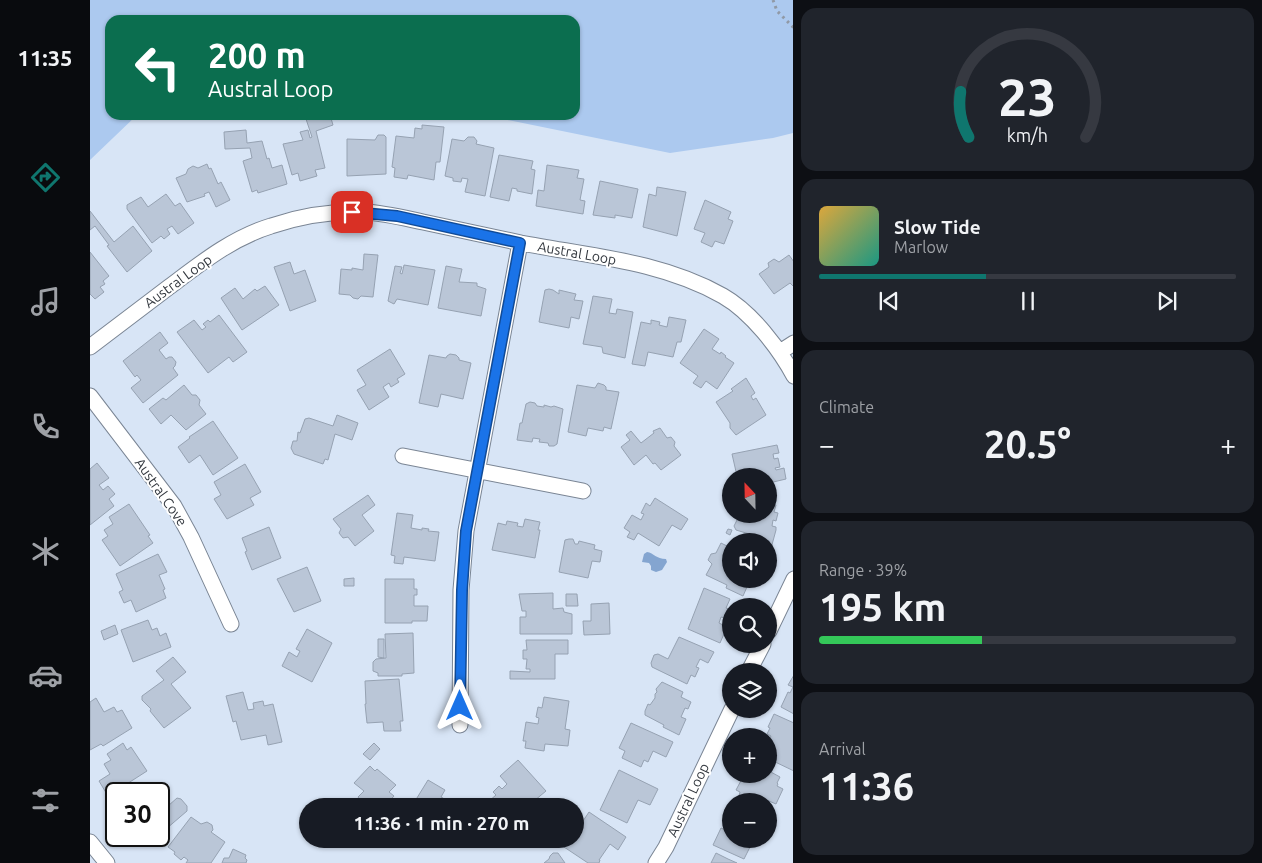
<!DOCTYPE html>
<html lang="en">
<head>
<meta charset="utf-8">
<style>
  :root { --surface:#171b24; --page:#20242c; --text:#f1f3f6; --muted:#9ea1a6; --line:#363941; --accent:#0f766e }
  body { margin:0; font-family:Ubuntu,sans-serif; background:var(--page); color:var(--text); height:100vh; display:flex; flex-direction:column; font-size:19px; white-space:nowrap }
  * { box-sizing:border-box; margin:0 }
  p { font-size:16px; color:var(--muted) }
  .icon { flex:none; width:28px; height:28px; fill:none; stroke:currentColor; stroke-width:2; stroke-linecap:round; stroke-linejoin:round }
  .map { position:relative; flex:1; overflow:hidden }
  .sheet { display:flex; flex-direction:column; gap:8px; padding:8px; background:#0d0f14; width:469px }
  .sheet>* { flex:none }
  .top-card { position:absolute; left:15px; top:15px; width:475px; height:105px; border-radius:15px; box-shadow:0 1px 4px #0004; background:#0b6e4f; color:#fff; overflow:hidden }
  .needle { width:32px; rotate:338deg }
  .buttons { position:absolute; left:632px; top:468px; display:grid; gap:10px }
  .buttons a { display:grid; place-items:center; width:55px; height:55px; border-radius:50%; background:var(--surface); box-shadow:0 1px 4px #0004; font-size:25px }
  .speed { position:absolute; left:15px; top:782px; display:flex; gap:10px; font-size:25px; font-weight:700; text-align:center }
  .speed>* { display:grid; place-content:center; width:65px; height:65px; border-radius:50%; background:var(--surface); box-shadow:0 1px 4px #0004; line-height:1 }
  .speed .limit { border:2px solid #111; border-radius:8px; background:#fff; color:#111 }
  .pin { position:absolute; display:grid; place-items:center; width:42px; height:42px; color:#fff; margin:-21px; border-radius:10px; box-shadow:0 2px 8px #0006 }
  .me { position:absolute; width:55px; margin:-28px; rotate:0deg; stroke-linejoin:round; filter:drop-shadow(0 0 4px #0008) }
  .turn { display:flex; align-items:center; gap:18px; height:105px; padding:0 20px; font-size:22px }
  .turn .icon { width:65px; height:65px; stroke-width:2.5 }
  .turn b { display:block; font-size:35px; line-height:42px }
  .big { font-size:38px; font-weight:600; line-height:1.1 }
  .sheet .widget { flex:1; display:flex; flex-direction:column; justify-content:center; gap:8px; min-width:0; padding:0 18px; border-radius:15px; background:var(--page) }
  .sheet .dial { align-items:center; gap:0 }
  .dial svg { height:130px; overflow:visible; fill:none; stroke:var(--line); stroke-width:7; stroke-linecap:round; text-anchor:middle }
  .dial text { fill:var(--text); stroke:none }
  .song { display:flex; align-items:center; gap:15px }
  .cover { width:60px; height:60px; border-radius:8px; background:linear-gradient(135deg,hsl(40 70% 55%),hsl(170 70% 35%)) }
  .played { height:5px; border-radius:2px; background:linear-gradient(90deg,var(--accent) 40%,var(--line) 40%) }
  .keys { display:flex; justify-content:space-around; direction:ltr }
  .heat { display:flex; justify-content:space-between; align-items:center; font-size:28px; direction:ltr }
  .charge { height:8px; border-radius:4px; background:linear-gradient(90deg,#34c759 39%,var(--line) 0) }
  .trip { position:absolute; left:209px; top:798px; width:285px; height:50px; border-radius:25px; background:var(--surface); box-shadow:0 1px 4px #0004; font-weight:600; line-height:50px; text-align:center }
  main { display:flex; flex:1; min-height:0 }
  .menu { display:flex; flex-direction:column; width:90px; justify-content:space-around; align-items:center; background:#090b0e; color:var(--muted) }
  .menu .icon { width:35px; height:35px }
  .menu .active { color:var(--accent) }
  .menu b { font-size:22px; color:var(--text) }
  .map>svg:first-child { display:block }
  .green { fill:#acc9ef }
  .water { fill:#84a5d0 }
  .building { fill:#bac6d7; stroke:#96a2b2 }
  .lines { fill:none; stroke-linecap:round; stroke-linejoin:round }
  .street-casing { stroke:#7a8594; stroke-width:17 }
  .path { stroke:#9099a6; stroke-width:3; stroke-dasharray:2.5 4; stroke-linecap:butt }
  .street { stroke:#fff; stroke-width:15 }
  .route-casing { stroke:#114b97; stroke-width:12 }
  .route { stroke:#1a73e8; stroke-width:9 }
  .labels { text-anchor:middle; stroke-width:4; stroke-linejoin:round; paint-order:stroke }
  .street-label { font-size:14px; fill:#32373e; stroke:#fff }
</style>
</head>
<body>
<main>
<nav class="menu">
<b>11:35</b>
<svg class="icon active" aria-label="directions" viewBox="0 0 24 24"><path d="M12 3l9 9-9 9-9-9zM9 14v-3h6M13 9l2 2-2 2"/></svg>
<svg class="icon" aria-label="music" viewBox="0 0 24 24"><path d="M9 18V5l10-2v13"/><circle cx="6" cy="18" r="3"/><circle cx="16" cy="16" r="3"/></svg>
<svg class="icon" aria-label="phone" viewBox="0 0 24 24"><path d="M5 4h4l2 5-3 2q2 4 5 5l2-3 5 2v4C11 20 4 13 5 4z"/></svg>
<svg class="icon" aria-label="climate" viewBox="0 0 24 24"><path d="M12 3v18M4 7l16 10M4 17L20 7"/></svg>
<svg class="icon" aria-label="car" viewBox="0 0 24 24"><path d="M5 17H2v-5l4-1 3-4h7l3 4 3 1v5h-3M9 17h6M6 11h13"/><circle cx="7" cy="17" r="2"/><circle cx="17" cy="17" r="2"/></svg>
<svg class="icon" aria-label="filters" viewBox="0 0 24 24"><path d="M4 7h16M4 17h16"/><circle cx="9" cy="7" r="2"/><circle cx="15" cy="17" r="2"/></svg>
</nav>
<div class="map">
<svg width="704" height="863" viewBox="0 0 704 863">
  <rect width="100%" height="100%" fill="#d8e5f6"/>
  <!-- green -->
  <path class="green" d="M0,0H703V133L683,138L580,153L393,115H485V20H20V115H47L0,160Z"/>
  <!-- water -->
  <path class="water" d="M557,552C564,553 566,559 576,559L577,562L572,570L566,572L561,570V566L559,563L552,562L554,554Z"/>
  <!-- building -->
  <path class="building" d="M218,115H240L243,125L226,131L235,168L225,170L227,176L210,181L208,173L202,175L193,144L213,140L210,132L218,130L220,138L222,137L215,116Z
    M332,125L354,127L350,162H346L344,180L318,175L317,179L304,177L305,168L302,167L306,136L324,138L325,128L332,129Z
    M156,130L157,143L172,141L177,159L179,158L182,168L192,165L197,184L168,193L167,190L162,192L153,161L162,158L160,148L135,149L134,132Z
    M288,135H294L296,137V174L257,176V139L285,140Z
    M378,137H384L387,141L386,144L404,148L395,196L375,192L378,179L372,178L371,182L363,181V178L355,176L362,139L374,141Z
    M409,155L443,161L441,169L445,170L442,194L427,191V189L422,188L419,201L400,197Z
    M117,164L119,169L121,168L128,184L131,182L140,200L126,207L119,192L114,194L115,196L97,202L86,178L96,174L98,169L103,166L108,168Z
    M457,165L489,170L487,178L494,179L490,200L495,201L493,214L446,206L448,190L454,191Z
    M510,181L548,189L542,218L525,215V218L503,215Z
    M567,187L596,192L587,236L553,227L559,194L566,196Z
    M76,194L85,206L90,203L104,223L88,234L82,226L77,229L80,234L74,239L71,236L62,243L37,209V205L51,197L58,207Z
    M615,200L641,212L638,219L643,221L634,244L625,241L622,247L611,242L615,233L604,229Z
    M0,211L24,242L43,226L62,251L37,272L17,246L19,245L5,226L0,230Z
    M0,252L19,276L13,281L15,284L10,287L14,292L5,299L0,294Z
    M274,254L288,255L283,297L271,296L268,299L263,298L260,295L249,294L251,269L262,270V268L273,270Z
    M699,255L704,262V287L700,283L684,294L669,274L679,267L678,263L684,259L689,262Z
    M200,262L204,274L215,270L226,301L200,311L184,267Z
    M314,265L345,270L338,305L307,299L304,304L298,301L305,266L312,267L310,273L312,274Z
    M356,266L372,269L369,282L387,283V286L396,289L391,316L348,308Z
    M175,286L189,305L152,330L131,298L145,288L153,299L165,289L167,291Z
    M459,289L463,290L469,294V290L486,294L484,300L493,301L489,319L481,317L479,328L449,322L455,290Z
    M503,296L522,299L519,313L526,314L527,309L543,312L535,358L513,353L512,347L493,344Z
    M129,315L157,352L143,362L139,357L118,373L87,332L104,320L112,330L116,327L113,324L118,320L120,322Z
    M579,317L596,320L591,342H587L583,357L558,352L555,366L542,364L551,322L561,324V320L570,322L569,325L577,327Z
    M614,329L629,339L622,349L630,354L631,352L636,356L635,357L644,363L627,389L616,381L611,388L603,383L608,376L590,363Z
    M70,332L78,343L69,350L76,359L79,357H82L86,362L85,366L83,368L88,375L53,403L41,388L51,380L47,375L45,377L33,361Z
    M300,349L315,374L307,379L309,382L301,387L299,383L293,387L299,397L279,410L267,390L276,385L267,370Z
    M360,354L366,355L369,358V360L381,363L373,399L351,394L348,407L329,403L339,355L356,358L357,356Z
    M656,378L665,393L661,396L663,400L666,398L676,415L646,435L640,428V423L626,402L643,391L641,389Z
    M508,383L514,385L516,387V390L529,392L521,429L514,427L513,431L498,428L496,436L478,432L487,385L505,388Z
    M94,385L102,395H106L110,400L109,405L116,414L96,430L81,415L71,424L59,409L73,398L76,400Z
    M440,402L445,403L447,406L454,407V405L461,407L464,406L473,409L467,444L464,446H459L458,443L449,442L450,439L443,438L442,442L427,440L430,423H432L436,404Z
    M247,415L268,423L262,440L245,434L238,460L235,459L233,464L204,454L201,448L203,441H207L208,432L210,433L215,419L219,418L243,426Z
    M123,421L148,458L123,475L110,455L99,463L88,447L100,438L99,437Z
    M570,428L577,438L581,437L585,442L584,446L591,455L571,470L565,463L563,464L556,455L544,465L531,447L540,440L536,435L541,431L551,443L564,433L563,431Z
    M687,445L689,453L683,454L684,459L688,458L690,467L685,468L686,470L694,468L696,479L679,483V476H647L642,454Z
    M7,463L19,478L9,485L13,490L18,486L25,494L19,499L24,506L0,525V469Z
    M155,464L171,492L160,498L164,505L137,519L124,499L131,495L124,482Z
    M278,495L285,505L272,515L284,531L265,546L258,537L253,538L249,533L251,529L243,519Z
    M565,498L598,519L591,530L582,525L569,546L548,533L544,540L537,537L540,532L534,528L542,515L551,520L554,514L551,513L556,503L560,506Z
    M679,500V504L686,505L684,512L688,513L686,521L683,520L682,526L686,527V530L680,552L679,541H664L666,536L646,530L644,526L650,514H679Z
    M39,504L60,535L58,536L63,543L30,566L12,540L18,536L14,530L23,524L19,517Z
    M307,513L323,515L321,528L332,530V528L339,529L338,531L349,532L345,561L314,557L313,564L304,563L305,556L301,555Z
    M435,519L450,522L448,530H450L445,558L402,550L408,523L416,525L417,521L428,523L427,526L433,527Z
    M179,527L191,558L162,570L155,552L157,551L152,538Z
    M638,529L642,530L640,535L636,533Z
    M479,539H483L485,544H488L489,541L505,545L504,549L512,551L510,562L502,561L498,578L469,572L475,540Z
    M631,543L641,548V579H657L660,580L653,596L636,588L637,585L616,575L622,564L618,560L621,554L626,553Z
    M68,554L77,572L69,575L75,589L73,590L76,598L46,612L41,600L34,603L29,592L33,590L26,574Z
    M217,567L231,601L204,612L187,579Z
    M264,578V586H254V579Z
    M295,579H324V589H327V595H324V606H338L337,621H322V623H295Z
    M614,588L640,599L636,608L639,609L635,618L631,617L629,623L637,627L630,643L598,629Z
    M463,593V609L473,608L474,612L482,614V634H430V617H436V611H432L429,594Z
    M476,594H487L488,606H476Z
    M519,603L520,634L494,635L493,621H501V604Z
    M58,620L62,630L67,628L70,636L76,633L81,647L43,662L31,630Z
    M25,625L28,634L14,640L11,631Z
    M217,629L242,643L222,682L192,666L199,652L207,657L210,651L206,649Z
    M323,633L324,673L312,674V676H288V673L283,671V662L286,659L296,658L295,634Z
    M589,637L624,652L618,663L610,659L606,667L609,668L605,677L601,675L597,684L562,667L561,663L564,655L568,654L578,659Z
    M288,639H294V658L288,657Z
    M436,640H478V654H465V679H420V671L440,672V669H436L437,659H433V650H437Z
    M83,657L96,672L81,684L101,708L74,728L60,711L61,709L52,700V696L74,680L66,671Z
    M704,675V714L691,707L698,692L700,693L703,687L698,685Z
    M309,679L313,721H310L311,731H294L293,722L277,723L275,704H276L275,681Z
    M572,682L593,692L591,697L601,702L598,709L595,708L591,717L596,719L589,735L573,727L574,725L555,715V711L558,704L560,705L565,698V694L567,692L566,689Z
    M153,692L158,710L164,709L163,703L173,701L174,706L183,704L192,742L178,745L176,735L151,740L146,721L143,722L136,696Z
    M454,697L479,701L475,729L480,730L478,746L455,744L454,751L435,748L436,741H433L436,722L448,724L449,718L446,717L448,707L452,708Z
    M6,698L14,712L24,707L27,712L32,710L42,728L13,746L11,744L0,750V702Z
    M684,714L704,723V771L679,759V740L681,736L677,734L680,728L678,727Z
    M541,723L583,742L576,757L563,751L558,762L554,760L551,767L532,758L535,751L529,748Z
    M33,743L37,750L41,747L57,771L18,796L9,781L20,774L14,764L21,760L17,754Z
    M284,743L290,749L280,760L273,754Z
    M428,760L456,791L438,806H402L398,802L406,795L403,792L409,786L412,789L417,784L410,776Z
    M280,766L285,771L287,769L306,785L299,792L304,796L295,806H278L274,803L273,804L268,797L274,791L264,783Z
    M529,770L568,789L560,805L548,800L537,823L510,810Z
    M679,771L690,777L687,783L688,784L687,786L693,789L686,804L679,801H653L649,800V796L650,792L646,790L654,775L656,776L657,774H679Z
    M338,780L355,790L351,797L367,806H322Z
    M62,787L68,794H54Z
    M69,795L78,806L87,798L91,799L97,806V811L69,835Z
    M499,812L536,837L528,850L520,844L509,860H510L509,863H498L474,847L480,839H485V826L489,827Z
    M101,817L111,824L117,822L122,825L123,830L121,832L135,842L121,863H96L98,860L94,857L91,860L84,854L85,852L78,847Z
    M631,828L640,832L641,828V839H666L664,844L662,843L654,859L623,845Z
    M143,849L156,855L155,858L157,860L156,863H132L134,858H139Z
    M463,853H468L475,863H454L459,859L460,856Z
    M626,853L638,859L647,863H621Z"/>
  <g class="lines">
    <defs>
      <path id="street" d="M0,347C26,327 53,307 79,287C111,263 142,238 181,226C211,216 243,211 275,212C294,213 314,218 333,222C366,229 398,236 431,243C499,256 571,261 633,296C661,312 689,348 704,376
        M690,352L704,343
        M0,396L84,506L101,537L141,624
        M313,456L493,491
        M679,631L704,579
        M659,671L673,644
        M370,725L371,590L376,531L430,243
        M0,842L17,863
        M566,863L576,847L642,709"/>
    </defs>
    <!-- street casing -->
    <use href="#street" class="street-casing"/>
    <!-- path -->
    <path class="path" d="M683,0L687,11L704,28"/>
    <!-- street -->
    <use href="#street" class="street"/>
  </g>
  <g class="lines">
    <defs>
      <path id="route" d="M262,212L307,216L430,243L376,531L372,590L370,706"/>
    </defs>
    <!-- route casing -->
    <use href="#route" class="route-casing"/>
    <!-- route -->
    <use href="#route" class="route"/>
  </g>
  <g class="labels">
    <!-- street labels -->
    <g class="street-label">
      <text transform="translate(487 253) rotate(10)" y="5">Austral Loop</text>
      <text transform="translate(88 281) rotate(-36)" y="5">Austral Loop</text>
      <text transform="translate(71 492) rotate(55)" y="5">Austral Cove</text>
      <text transform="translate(598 800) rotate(-65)" y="5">Austral Loop</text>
    </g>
  </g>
</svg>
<div class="buttons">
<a><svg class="needle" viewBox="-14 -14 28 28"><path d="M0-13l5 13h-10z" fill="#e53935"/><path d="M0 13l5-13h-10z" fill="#9ea1a6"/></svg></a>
<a><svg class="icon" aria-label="sound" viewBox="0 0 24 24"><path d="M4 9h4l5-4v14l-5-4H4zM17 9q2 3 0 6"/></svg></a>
<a><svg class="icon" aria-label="search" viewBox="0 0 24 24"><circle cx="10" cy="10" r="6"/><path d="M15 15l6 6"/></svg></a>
<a><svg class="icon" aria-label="layers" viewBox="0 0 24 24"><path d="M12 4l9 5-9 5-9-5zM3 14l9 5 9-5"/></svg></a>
<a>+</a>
<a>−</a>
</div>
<div class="speed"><div class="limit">30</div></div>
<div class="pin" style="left:262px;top:212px;background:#d93025"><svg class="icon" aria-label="arrive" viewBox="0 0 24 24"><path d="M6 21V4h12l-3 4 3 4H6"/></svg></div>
<svg class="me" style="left:370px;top:706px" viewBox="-20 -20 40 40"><path d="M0-17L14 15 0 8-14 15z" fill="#1a73e8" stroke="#fff" stroke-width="4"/></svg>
<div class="trip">11:36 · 1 min · 270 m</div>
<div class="top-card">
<div class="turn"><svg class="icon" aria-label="left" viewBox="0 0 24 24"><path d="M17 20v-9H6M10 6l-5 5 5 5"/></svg><div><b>200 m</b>Austral Loop</div></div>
</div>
</div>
<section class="sheet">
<div class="widget dial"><svg viewBox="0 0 100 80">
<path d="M14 69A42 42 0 1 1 86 69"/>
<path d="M14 69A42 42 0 0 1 9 41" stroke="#0f766e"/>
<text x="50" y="56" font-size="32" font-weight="700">23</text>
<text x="50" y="72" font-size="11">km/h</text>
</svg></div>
<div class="widget">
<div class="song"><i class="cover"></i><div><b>Slow Tide</b><p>Marlow</p></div></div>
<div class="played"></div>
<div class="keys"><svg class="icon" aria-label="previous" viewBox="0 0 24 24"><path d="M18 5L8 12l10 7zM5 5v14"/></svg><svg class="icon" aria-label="pause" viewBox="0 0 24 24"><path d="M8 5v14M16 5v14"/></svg><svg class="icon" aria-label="next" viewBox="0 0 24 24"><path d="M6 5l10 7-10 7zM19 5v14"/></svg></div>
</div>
<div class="widget"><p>Climate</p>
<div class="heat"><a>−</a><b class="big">20.5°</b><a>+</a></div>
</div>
<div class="widget"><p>Range · 39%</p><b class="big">195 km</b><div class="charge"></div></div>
<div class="widget"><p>Arrival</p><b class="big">11:36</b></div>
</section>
</main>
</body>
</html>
